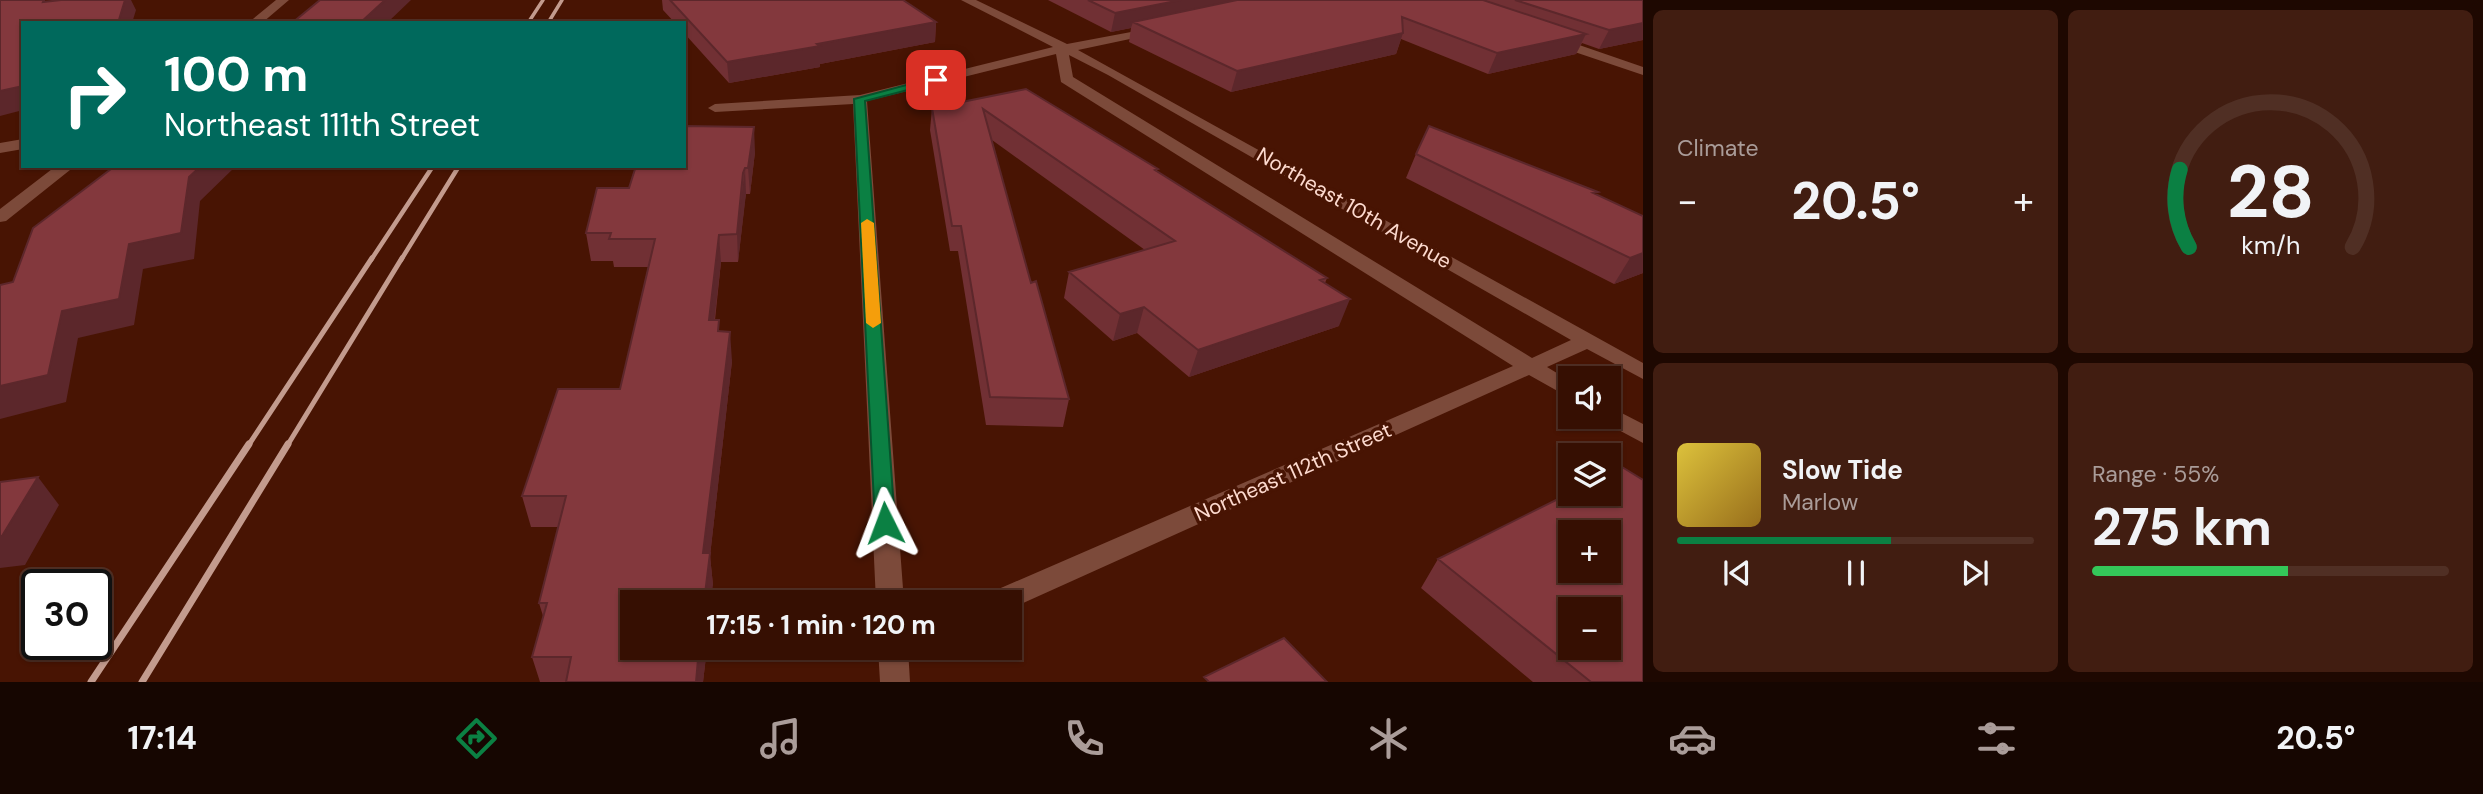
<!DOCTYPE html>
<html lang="en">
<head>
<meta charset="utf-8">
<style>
  :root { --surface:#360f02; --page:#411d11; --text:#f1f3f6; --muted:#aa9c99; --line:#502f24; --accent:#0b8043 }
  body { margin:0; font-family:"DM Sans",sans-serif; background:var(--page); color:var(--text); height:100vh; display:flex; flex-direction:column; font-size:26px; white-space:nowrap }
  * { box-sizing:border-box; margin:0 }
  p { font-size:23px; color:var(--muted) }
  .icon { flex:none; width:38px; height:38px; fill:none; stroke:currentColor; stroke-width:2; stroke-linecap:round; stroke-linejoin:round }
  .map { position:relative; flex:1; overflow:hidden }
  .sheet { display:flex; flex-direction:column; gap:10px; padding:10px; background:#1e0801; width:840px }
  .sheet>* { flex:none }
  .top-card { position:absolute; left:21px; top:21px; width:665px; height:147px; border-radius:0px; box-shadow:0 2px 5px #0004,0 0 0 2px var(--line); background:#00695c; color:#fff; overflow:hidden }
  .buttons { position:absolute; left:1558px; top:366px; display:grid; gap:14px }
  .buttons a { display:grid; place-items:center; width:63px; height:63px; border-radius:0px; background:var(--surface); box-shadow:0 2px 5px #0004,0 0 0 2px var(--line); font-size:35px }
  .speed { position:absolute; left:21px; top:569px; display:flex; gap:14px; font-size:35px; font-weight:700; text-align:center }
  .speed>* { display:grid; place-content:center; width:91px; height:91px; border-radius:50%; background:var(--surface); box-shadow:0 2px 5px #0004,0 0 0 2px var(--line); line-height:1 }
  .speed .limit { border:4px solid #111; border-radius:10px; background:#fff; color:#111 }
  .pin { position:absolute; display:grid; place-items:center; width:60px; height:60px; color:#fff; margin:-30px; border-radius:14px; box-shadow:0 4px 10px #0006 }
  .me { position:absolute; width:77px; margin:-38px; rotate:357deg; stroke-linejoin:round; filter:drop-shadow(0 0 5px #0008) }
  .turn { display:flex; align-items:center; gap:24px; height:147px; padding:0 28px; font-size:32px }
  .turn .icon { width:91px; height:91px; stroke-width:2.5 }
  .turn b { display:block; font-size:49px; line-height:60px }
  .big { font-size:52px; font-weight:700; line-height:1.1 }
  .sheet .widget { flex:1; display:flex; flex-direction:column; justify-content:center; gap:10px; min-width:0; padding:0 24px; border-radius:10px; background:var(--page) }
  .sheet .dial { align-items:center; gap:0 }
  .dial svg { height:182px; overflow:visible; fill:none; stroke:var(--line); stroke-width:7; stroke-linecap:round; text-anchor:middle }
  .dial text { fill:var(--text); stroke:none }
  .song { display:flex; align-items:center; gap:21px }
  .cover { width:84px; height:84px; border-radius:10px; background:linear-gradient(135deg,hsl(50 70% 55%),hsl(40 70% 35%)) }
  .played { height:7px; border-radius:4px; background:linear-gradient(90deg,var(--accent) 60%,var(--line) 60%) }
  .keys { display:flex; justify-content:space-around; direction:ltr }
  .heat { display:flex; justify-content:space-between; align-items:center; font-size:38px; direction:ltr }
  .charge { height:10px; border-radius:5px; background:linear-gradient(90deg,#34c759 55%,var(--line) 0) }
  .sheet .tiles { flex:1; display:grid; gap:10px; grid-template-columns:repeat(2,1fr) }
  .trip { position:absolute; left:620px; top:590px; width:402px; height:70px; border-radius:0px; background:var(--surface); box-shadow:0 2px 5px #0004,0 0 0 2px var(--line); font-weight:700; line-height:70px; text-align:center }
  .tabs { display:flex; height:112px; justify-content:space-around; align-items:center; background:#160601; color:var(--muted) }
  .tabs .icon { width:49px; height:49px }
  .tabs .on { color:var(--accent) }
  .tabs b { font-size:32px; color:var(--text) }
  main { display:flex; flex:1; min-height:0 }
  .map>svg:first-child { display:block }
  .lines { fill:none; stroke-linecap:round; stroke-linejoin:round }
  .minor { fill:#7c4a3a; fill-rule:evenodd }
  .rail-far3 { stroke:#c39b8e; stroke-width:3.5 }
  .rail-far2 { stroke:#c39b8e; stroke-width:4.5 }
  .rail-far1 { stroke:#c39b8e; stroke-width:5 }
  .rail { stroke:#c39b8e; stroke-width:7 }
  .wall { fill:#713034 }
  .shaded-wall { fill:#5c272b }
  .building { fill:#83383d; stroke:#5c272b; stroke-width:2; fill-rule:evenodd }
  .route { fill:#0b8043; stroke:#07532c; stroke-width:2 }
  .slow { fill:#f59e0b }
  .labels { text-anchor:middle; stroke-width:7; stroke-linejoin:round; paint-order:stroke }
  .street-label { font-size:21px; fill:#fddacf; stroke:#481403 }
</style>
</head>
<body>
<main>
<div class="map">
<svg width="1643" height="682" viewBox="0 0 1643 682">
  <rect width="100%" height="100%" fill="#481403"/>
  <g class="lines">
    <!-- minor -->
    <path class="minor" d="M276,0H289L262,23H248Z
      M961,0H976L1067,44L1163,26V32L1078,50L1643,363V379L1587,349L1547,367L1570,381V398L1529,375L1010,609V602H983L987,594L1513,366L1061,82L1056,54L867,101L904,602H876L853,104L715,112L708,108L715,104L860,95L1053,47ZM1069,55L1108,75L1571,340L1532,358L1073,77Z
      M1548,37H1556L1643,67V75L1548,43Z
      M23,139V149L0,153V143Z
      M56,166H75L6,221L0,222V209Z
      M1608,406L1643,424V443L1600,420L1598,416H1608Z
      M878,648H908L910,682H880Z"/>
    <!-- rail-far3 -->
    <path class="rail-far3" d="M528,23L543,0
      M548,23L562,0"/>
    <!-- rail-far2 -->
    <path class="rail-far2" d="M371,260L433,166
      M401,260L459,166"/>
    <!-- rail-far1 -->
    <path class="rail-far1" d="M248,446L372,258
      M287,446L402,258"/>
    <!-- rail -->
    <path class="rail" d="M91,682L249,444
      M142,682L288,444"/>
  </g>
  <!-- wall -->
  <path class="wall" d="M662,0H903L936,22L935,42L820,64V67L729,83L684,33V23H675L663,10Z
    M1048,0H1643V40L1599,49L1582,43L1576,54L1488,74L1401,39L1396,54L1231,92L1129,42L1131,28L1111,32Z
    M1026,89L1158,169L1157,171L1327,278L1325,283L1339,326L1189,377L1137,333L1113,341L1064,298L1069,272L1145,250L992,140L1031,283L1069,399L1063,427L986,425L958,251H950L930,130L932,108Z
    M755,152L750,194H746L745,200L738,262H721L715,320L732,361L710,556L713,585L632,648H707L703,682H540L532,657L543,616L539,603L559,527H531L522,496L620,389L648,267H614L613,261H591L586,233L629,188Z
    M1416,154L1643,216V273L1614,284L1406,178Z
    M1438,559L1643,682H1533L1421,588Z"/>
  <!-- shaded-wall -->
  <path class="shaded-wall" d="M125,0H131L136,10L132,23H118Z
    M385,0H411L387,23H360Z
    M1181,0H1271L1133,22L1131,28L1111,32L1115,13Z
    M936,22L935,42L820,64V67L729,83L727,62Z
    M1643,23V40L1599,49L1609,30Z
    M1403,33L1396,54L1231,92L1237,71Z
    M1586,34L1576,54L1488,74L1497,53Z
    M23,86V110L0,116V91Z
    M754,127L755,152L750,194L748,168Z
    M201,166H236L200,201L194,259L143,269L134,325L78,338L66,402L0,419V386L62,311L129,244L189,177Z
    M745,168L746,194L738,262L737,234Z
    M719,235L721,262L711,349L709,320Z
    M1643,253V273L1614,284L1630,258Z
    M1350,299L1339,326L1189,377L1198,350Z
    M1144,307L1137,333L1113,341L1120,314Z
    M730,332L732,361L710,556L713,585L711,602H704L703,553Z
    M38,477L59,505L25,565L0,568V536Z
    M699,648H707L703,682H696Z"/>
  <!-- building -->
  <path class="building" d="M0,0H44L43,2L61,0H125L118,23H23V86L0,91Z
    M320,0H385L360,23H292Z
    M670,0H903L936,22L817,44L820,46L727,62Z
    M1088,0H1181L1115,13Z
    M1237,0H1483L1586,34L1497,53L1402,17L1403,33L1237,71L1133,22Z
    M1515,0H1643V23L1609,30Z
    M1026,89L1158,169L1155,170L1327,278L1320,280L1350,299L1198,350L1144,307L1120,314L1069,272L1175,241L983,109L1031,283L1036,281L1069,399L990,397L961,226H952L932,108Z
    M684,126L754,127L748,168H745L743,173L737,234L719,235L709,320H719L718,331L730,332L703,553H710L704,602H632V648H699L696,682H566L571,657H532L547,603H539L566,496H522L558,389H620L655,239H609L611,233H586L597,188H629L636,166H684Z
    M1429,126L1598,192L1593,193L1643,216V253L1630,258L1416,154Z
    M115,166H201L189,177L181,233L129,244L119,299L62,311L48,375L0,386V285L13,282L33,228Z
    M1622,467L1643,480V682H1591L1438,559L1570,493L1608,494V474ZM1570,532H1608V570H1570ZM1570,609H1608V648H1570Z
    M38,477L2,536H0V482Z
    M1284,638L1327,682H1209L1204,677Z"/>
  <!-- route -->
  <path class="route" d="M936,77L941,80L939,82L865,101L895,523L892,528H878L875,523L854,99Z"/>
  <!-- slow -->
  <path class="slow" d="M867,219L874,223L881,323L873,328L866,323L861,223Z"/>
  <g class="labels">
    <!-- street labels -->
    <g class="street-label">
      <text transform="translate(1354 208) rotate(30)" y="7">Northeast 10th Avenue</text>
      <text transform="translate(1293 472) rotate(-24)" y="7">Northeast 112th Street</text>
    </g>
  </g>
</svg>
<div class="buttons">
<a><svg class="icon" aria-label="sound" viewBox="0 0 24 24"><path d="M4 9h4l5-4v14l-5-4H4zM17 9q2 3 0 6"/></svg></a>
<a><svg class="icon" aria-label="layers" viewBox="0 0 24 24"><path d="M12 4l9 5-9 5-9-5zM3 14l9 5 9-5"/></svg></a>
<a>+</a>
<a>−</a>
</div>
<div class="speed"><div class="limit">30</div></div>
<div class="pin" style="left:936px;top:80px;background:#d93025"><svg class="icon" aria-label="arrive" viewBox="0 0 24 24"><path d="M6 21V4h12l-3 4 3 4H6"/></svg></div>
<svg class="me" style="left:885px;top:523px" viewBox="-20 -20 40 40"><path d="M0-17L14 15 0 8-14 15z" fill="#0b8043" stroke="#fff" stroke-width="4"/></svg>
<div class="trip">17:15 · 1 min · 120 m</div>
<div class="top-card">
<div class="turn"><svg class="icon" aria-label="right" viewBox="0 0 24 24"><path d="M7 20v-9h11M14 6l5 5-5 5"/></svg><div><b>100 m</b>Northeast 111th Street</div></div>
</div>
</div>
<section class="sheet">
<div class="tiles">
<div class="widget"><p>Climate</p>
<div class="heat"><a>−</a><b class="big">20.5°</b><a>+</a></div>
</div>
<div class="widget dial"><svg viewBox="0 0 100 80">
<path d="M14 69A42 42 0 1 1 86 69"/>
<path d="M14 69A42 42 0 0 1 10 35" stroke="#0b8043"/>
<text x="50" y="56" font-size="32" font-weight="700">28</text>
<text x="50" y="72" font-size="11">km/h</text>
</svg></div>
<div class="widget">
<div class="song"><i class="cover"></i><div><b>Slow Tide</b><p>Marlow</p></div></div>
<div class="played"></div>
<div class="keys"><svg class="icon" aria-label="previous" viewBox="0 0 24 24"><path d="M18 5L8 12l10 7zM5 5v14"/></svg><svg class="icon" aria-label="pause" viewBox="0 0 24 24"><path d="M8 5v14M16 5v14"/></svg><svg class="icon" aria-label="next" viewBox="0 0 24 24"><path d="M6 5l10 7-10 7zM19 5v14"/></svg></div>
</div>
<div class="widget"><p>Range · 55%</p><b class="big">275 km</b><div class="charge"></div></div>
</div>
</section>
</main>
<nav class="tabs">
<b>17:14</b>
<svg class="icon on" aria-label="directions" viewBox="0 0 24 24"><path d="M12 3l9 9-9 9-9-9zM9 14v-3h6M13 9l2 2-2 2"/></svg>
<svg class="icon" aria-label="music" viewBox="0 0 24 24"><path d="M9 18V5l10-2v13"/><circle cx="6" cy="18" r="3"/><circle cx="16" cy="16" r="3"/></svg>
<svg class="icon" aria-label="phone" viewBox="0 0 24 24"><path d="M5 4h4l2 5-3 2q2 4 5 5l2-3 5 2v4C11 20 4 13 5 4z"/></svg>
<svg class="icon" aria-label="climate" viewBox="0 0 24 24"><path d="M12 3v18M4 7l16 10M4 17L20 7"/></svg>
<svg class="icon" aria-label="car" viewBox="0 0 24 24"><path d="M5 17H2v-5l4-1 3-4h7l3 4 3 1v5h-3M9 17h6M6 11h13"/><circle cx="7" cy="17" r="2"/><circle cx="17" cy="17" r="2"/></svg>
<svg class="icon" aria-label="filters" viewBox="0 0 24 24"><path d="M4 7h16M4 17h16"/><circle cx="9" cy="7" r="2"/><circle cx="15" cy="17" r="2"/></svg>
<b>20.5°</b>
</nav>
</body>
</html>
